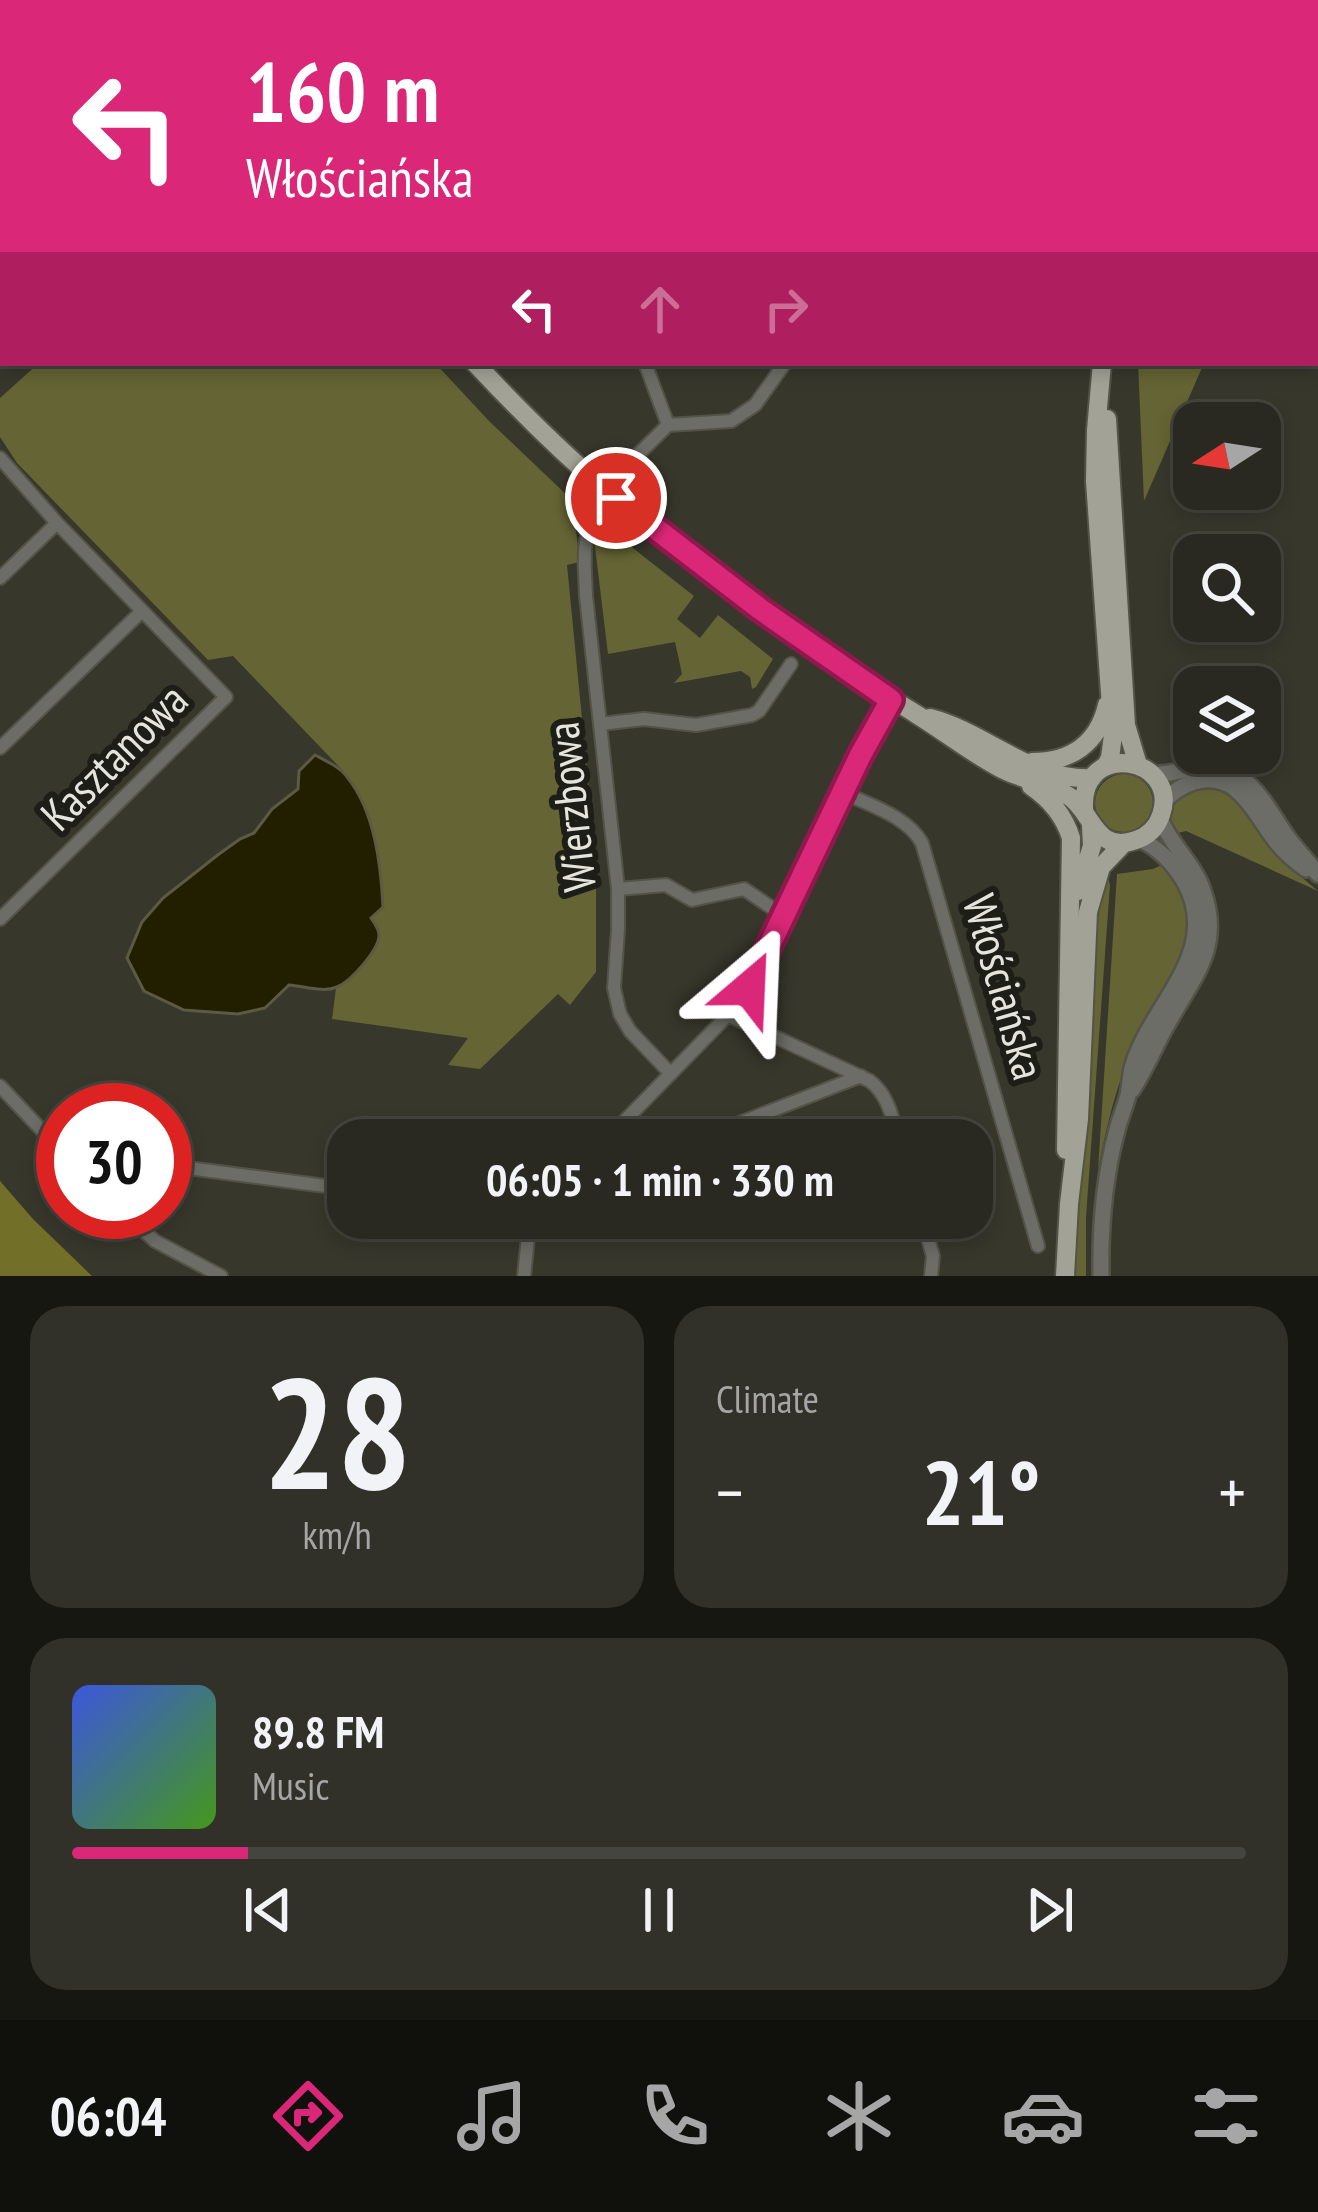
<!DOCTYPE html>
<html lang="en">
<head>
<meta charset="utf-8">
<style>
  :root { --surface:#292921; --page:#31312a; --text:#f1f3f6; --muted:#a5a6a5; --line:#45453f; --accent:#db2777 }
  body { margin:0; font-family:"PT Sans Narrow",sans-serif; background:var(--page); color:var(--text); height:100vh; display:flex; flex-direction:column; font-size:45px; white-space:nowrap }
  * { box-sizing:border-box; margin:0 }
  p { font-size:39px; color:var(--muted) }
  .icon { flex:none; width:66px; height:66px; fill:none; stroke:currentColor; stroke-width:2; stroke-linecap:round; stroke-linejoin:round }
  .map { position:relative; height:1276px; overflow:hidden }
  .sheet { display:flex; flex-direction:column; gap:30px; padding:30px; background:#171712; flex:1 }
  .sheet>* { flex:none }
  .guide { position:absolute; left:0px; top:0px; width:1320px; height:366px; box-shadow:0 6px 18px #0003,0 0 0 3px var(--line); background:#db2777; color:#fff; overflow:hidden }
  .needle { width:78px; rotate:258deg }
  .tools { position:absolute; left:1173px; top:402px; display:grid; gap:24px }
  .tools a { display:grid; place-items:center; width:108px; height:108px; border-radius:24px; background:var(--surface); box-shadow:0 6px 18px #0003,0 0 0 3px var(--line); font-size:60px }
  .speed { position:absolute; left:36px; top:1083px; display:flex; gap:24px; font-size:60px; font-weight:700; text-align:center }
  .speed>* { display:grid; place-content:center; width:156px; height:156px; border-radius:50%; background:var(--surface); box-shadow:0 6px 18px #0003,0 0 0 3px var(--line); line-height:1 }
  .speed .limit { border:18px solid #d22; background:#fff; color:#111 }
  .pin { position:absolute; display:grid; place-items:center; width:102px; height:102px; color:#fff; margin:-51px; border:6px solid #fff; border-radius:50%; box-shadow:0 3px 12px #0007 }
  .me { position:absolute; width:132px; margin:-66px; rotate:26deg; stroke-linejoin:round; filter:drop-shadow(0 0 9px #0008) }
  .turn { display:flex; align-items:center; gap:42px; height:252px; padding:0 48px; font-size:54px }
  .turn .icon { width:156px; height:156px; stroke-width:2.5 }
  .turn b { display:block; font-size:84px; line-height:102px }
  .lanes { display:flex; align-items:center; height:114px; padding:0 48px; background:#0003; justify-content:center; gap:60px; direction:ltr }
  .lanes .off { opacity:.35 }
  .big { font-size:90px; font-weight:600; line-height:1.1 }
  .sheet .widget { flex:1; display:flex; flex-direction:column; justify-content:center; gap:18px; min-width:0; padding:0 42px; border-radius:36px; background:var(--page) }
  .sheet .dial { align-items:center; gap:0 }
  .dial b { font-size:156px; line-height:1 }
  .song { display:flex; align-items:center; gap:36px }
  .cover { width:144px; height:144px; border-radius:18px; background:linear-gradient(135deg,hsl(230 70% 55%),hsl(100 70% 35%)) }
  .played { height:12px; border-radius:6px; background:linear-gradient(90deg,var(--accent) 15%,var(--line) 15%) }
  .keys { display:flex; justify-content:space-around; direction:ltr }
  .heat { display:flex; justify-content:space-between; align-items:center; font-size:66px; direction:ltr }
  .sheet .tiles { flex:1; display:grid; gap:30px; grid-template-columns:1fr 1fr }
  .widget:last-child { grid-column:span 2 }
  .trip { position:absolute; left:327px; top:1119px; width:666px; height:120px; border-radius:36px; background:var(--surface); box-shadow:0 6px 18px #0003,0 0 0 3px var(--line); font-weight:600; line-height:120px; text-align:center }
  .tab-bar { display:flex; height:192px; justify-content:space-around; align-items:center; background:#10100d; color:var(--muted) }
  .tab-bar .icon { width:84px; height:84px }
  .tab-bar .on { color:var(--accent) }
  .tab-bar b { font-size:54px; color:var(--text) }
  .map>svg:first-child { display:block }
  .green { fill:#656434 }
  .forest { fill:#726f29 }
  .water { fill:#211f00; stroke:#5c5a42; stroke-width:3 }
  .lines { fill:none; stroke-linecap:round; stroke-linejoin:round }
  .minor-casing { stroke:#535348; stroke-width:16 }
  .tertiary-casing { stroke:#535348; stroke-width:20 }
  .primary-casing { stroke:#535348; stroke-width:22 }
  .minor { stroke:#6d6d67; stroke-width:12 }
  .tertiary { stroke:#6d6d67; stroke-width:15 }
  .primary { stroke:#a2a296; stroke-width:18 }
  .route-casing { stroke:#8e194d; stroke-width:30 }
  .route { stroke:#db2777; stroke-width:21 }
  .labels { text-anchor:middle; stroke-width:12; stroke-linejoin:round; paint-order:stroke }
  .street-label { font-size:45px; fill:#e5e5dd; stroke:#1e1e19 }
</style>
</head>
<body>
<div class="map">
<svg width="1318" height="1276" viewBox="0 0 1318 1276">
  <rect width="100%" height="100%" fill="#37372c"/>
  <!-- green -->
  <path class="green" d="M39,363H435L489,421L572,500L580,562L567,565L596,862V972L570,1005L558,994L480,1069L448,1065L468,1038L332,1019L336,988L368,960L379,940L370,919V820L347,775L233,656L208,660L17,463L0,437V398Z
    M1138,363H1204L1144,501Z
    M601,523L694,596L677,619L700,638L718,615L773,659L756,687L752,689L750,677L741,671L674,683L682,674L675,642L608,654L594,539Z
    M1095 803a29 29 0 1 1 58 0a29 29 0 1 1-58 0Z
    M1214,786C1245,800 1248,819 1267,843C1282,862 1301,876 1318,891L1186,831L1174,834C1157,801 1187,790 1214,786Z
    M1162,865C1174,876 1181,889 1185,905C1199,964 1153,1001 1131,1052C1115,1090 1106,1129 1098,1170L1117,874L1153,869Z
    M1104,876L1108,878L1110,885L1086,1217V1276H1075L1092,919Z"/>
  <!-- forest -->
  <path class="forest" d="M853,0H1035L1034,3H856Z
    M0,1181L33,1219L92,1276H0Z"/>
  <!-- water -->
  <path class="water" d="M315,755C326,761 340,767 347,777C375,811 381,866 383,907L371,918C374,923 379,929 379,935C379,950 351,981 337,987C323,993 304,986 289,985L265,1008L238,1014L184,1010L144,991L127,958L142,922L163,898L219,854L240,839L254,833L272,809L298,789L299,771Z"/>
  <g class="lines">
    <defs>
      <path id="minor" d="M572,0L577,3
        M434,3L437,0
        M668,425L731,421L755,405L785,363
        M0,458L57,523L226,697L0,919
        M604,488L668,425L645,363
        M594,516C581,541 585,569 586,596L618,889V929L614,988L620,1014L630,1031L670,1073
        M0,578L57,523
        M600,724L644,719L696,725L752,715L759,711L791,664
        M0,748L142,611
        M842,792C869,805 907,816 922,843L1038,1246
        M618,889L666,885L692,900L744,889L784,916
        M728,1015L870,1081C889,1096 892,1118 899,1140
        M0,1086L53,1142L63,1149
        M606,1140L728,1015L749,988L873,729L891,700
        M736,1140L741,1139L737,1124L861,1076
        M165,1165L348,1189
        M123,1212L155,1241L221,1276
        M571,1218L710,1234L751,1218
        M922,1218L933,1256L931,1276
        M524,1276L530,1218"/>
      <path id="tertiary" d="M1152,774C1171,776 1188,766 1207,767C1252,769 1265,806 1288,838C1297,850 1308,862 1318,874
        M1163,803C1171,793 1181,786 1194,782C1236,770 1252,809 1272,836C1281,849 1293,860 1306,869
        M1132,1090C1146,1069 1155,1045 1168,1023C1193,977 1223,948 1203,891C1194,863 1170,845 1160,818
        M1101,1276C1100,1227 1104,1178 1117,1130C1120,1118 1125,1107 1128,1095C1130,1086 1130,1077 1132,1068C1150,1004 1223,953 1185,883C1174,864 1159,848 1139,839"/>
      <path id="primary" d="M133,0L136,3
        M1116,3V0
        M475,363C516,407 560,451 606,490C643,522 683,550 721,579C767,614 813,650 861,681C879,693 898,702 916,714C945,732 970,752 1000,768C1022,780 1046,782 1067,795C1093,810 1094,855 1136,840C1148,836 1157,827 1161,815C1181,757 1080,738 1084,809
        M1102,363L1096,430L1095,481L1113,735L1110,758L1105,767
        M1107,419L1126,725L1138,765
        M930,718C985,732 1033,782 1092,778
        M1032,762C1070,762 1098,744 1107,705
        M1031,786C1050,799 1064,815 1071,838L1066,1150
        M1078,891L1092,846L1091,826
        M1065,1276L1069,1204L1079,1119L1088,912L1101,867L1124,843"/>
    </defs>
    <!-- minor casing -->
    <use href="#minor" class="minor-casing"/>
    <!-- tertiary casing -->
    <use href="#tertiary" class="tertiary-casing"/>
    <!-- primary casing -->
    <use href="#primary" class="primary-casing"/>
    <!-- minor -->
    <use href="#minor" class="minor"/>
    <!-- tertiary -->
    <use href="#tertiary" class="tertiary"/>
    <!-- primary -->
    <use href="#primary" class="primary"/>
  </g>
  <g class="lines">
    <defs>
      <path id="route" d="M616,498L760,609L891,700L860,756L749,988"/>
    </defs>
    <!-- route casing -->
    <use href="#route" class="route-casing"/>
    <!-- route -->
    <use href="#route" class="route"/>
  </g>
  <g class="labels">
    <!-- street labels -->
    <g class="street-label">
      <text transform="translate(114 757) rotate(-45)" y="16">Kasztanowa</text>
      <text transform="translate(571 807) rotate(-96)" y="16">Wierzbowa</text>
      <text transform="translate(1004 987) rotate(74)" y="16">Włościańska</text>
    </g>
  </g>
</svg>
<div class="tools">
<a><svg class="needle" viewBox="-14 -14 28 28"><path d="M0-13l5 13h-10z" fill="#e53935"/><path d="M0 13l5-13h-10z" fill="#a5a6a5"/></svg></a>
<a><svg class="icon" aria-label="search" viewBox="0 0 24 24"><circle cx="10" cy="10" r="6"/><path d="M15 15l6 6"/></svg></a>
<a><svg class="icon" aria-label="layers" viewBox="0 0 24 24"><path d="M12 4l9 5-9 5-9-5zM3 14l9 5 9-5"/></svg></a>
</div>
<div class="speed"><div class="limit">30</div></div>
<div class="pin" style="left:616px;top:498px;background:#d93025"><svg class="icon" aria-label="arrive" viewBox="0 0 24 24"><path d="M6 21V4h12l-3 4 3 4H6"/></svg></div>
<svg class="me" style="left:749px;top:988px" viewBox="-20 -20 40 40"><path d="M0-17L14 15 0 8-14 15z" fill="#db2777" stroke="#fff" stroke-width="4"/></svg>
<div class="trip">06:05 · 1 min · 330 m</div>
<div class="guide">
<div class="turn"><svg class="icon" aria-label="left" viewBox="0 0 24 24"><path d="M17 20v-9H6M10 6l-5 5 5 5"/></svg><div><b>160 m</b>Włościańska</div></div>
<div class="lanes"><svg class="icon" aria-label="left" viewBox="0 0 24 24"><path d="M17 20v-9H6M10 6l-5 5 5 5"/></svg><svg class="icon off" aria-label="ahead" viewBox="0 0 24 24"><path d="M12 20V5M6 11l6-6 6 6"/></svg><svg class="icon off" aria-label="right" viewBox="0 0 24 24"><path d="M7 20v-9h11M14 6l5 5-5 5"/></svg></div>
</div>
</div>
<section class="sheet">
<div class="tiles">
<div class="widget dial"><b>28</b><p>km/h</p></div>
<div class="widget"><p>Climate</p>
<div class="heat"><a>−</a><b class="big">21°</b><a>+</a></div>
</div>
<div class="widget">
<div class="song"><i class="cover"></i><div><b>89.8 FM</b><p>Music</p></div></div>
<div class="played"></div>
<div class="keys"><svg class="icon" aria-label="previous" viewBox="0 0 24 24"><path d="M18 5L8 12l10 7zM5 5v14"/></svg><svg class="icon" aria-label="pause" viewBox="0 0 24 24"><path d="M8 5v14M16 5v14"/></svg><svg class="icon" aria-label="next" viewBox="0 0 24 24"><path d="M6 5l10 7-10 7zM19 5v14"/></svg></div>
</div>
</div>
</section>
<nav class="tab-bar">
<b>06:04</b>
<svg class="icon on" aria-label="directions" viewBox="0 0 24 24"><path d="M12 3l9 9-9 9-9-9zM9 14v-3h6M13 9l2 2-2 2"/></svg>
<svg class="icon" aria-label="music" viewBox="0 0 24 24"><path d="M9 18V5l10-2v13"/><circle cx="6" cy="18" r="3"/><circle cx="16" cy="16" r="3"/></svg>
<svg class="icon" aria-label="phone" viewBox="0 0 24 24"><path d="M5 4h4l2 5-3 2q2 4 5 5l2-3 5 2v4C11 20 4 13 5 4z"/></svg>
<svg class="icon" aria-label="climate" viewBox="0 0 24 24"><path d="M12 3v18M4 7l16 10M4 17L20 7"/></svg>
<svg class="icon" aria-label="car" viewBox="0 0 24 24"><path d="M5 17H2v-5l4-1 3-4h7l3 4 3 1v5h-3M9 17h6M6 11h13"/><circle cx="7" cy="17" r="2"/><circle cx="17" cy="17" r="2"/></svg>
<svg class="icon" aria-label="filters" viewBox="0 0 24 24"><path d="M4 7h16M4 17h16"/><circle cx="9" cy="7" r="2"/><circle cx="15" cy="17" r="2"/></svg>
</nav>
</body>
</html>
